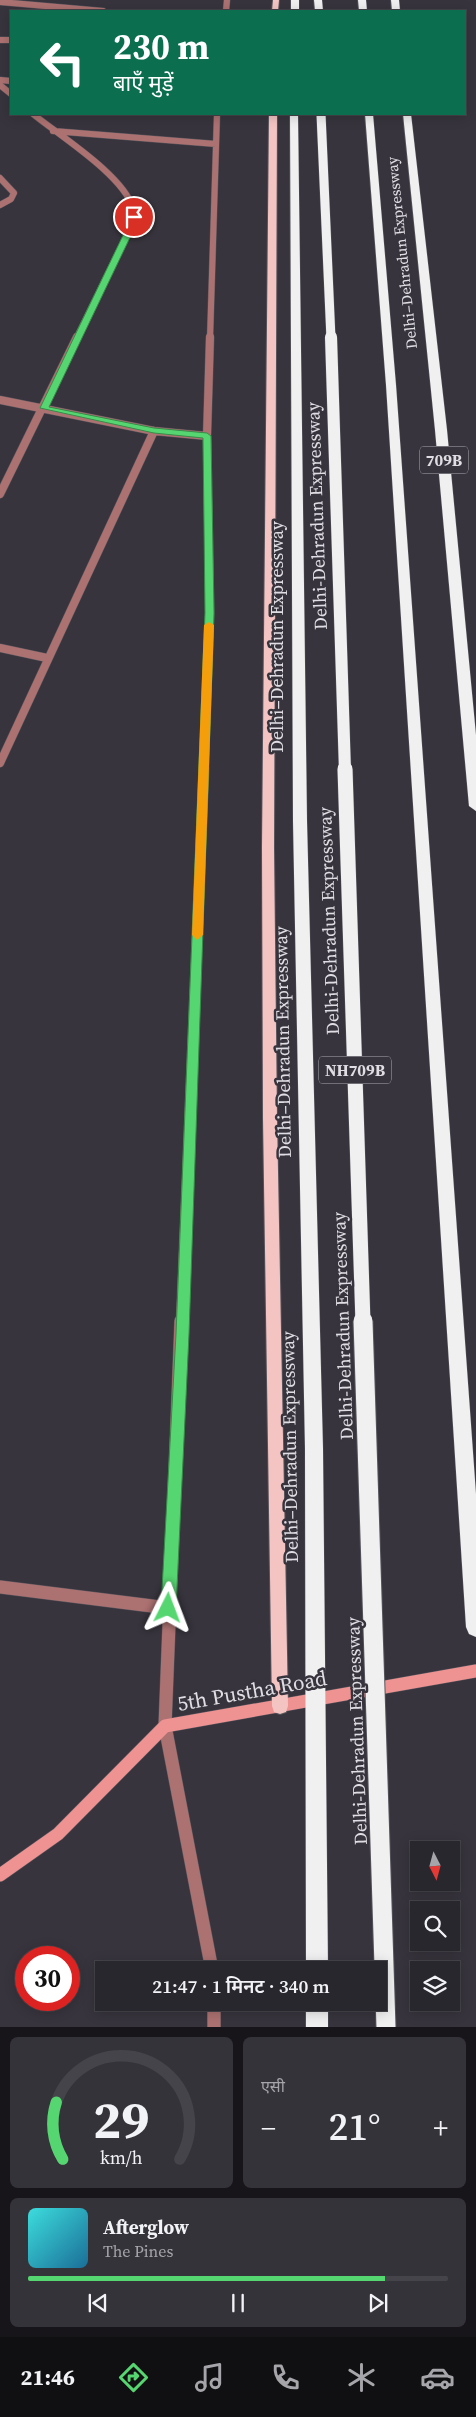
<!DOCTYPE html>
<html lang="hi">
<head>
<meta charset="utf-8">
<style>
  :root { --surface:#29272e; --page:#35333a; --text:#f1f3f6; --muted:#a5a5aa; --line:#45444a; --accent:#56d671 }
  body { margin:0; font-family:"Source Serif 4","Noto Sans Devanagari",serif; background:var(--page); color:var(--text); height:100vh; display:flex; flex-direction:column; font-size:19px; white-space:nowrap }
  * { box-sizing:border-box; margin:0 }
  p { font-size:16px; color:var(--muted) }
  .icon { flex:none; width:28px; height:28px; fill:none; stroke:currentColor; stroke-width:2; stroke-linecap:round; stroke-linejoin:round }
  .map { position:relative; height:2027px; overflow:hidden }
  .panel { display:flex; flex-direction:column; gap:10px; padding:10px; background:#171519; flex:1 }
  .panel>* { flex:none }
  .hud { position:absolute; left:10px; top:10px; width:456px; height:105px; border-radius:0px; box-shadow:0 2px 12px #0003,0 0 0 1px var(--line); background:#0b6e4f; color:#fff; overflow:hidden }
  .needle { width:32px; rotate:174deg }
  .controls { position:absolute; left:410px; top:1841px; display:grid; gap:10px }
  .controls a { display:grid; place-items:center; width:50px; height:50px; border-radius:0px; background:var(--surface); box-shadow:0 2px 12px #0003,0 0 0 1px var(--line); font-size:25px }
  .speed { position:absolute; left:15px; top:1946px; display:flex; gap:10px; font-size:25px; font-weight:700; text-align:center }
  .speed>* { display:grid; place-content:center; width:65px; height:65px; border-radius:50%; background:var(--surface); box-shadow:0 2px 12px #0003,0 0 0 1px var(--line); line-height:1 }
  .speed .limit { border:8px solid #d22; background:#fff; color:#111 }
  .pin { position:absolute; display:grid; place-items:center; width:42px; height:42px; color:#fff; margin:-21px; border:2px solid #fff; border-radius:50%; box-shadow:0 1px 5px #0007 }
  .me { position:absolute; width:55px; margin:-28px; rotate:3deg; stroke-linejoin:round; filter:drop-shadow(0 0 4px #0008) }
  .turn { display:flex; align-items:center; gap:18px; height:105px; padding:0 20px; font-size:22px }
  .turn .icon { width:65px; height:65px; stroke-width:2.5 }
  .turn b { display:block; font-size:35px; line-height:42px }
  .big { font-size:38px; font-weight:600; line-height:1.1 }
  .panel .widget { flex:1; display:flex; flex-direction:column; justify-content:center; gap:8px; min-width:0; padding:0 18px; border-radius:8px; background:var(--page) }
  .panel .dial { align-items:center; gap:0 }
  .dial svg { height:130px; overflow:visible; fill:none; stroke:var(--line); stroke-width:7; stroke-linecap:round; text-anchor:middle }
  .dial text { fill:var(--text); stroke:none }
  .song { display:flex; align-items:center; gap:15px }
  .cover { width:60px; height:60px; border-radius:8px; background:linear-gradient(135deg,hsl(180 70% 55%),hsl(200 70% 35%)) }
  .played { height:5px; border-radius:2px; background:linear-gradient(90deg,var(--accent) 85%,var(--line) 85%) }
  .keys { display:flex; justify-content:space-around; direction:ltr }
  .heat { display:flex; justify-content:space-between; align-items:center; font-size:28px; direction:ltr }
  .panel .tiles { flex:1; display:grid; gap:10px; grid-template-columns:1fr 1fr }
  .widget:last-child { grid-column:span 2 }
  .trip { position:absolute; left:95px; top:1961px; width:292px; height:50px; border-radius:0px; background:var(--surface); box-shadow:0 2px 12px #0003,0 0 0 1px var(--line); font-weight:600; line-height:50px; text-align:center }
  .tabs { display:flex; height:80px; justify-content:space-around; align-items:center; background:#101012; color:var(--muted) }
  .tabs .icon { width:35px; height:35px }
  .tabs .on { color:var(--accent) }
  .tabs b { font-size:22px; color:var(--text) }
  .map>svg:first-child { display:block }
  .lines { fill:none; stroke-linecap:round; stroke-linejoin:round }
  .street-far3-casing { stroke:#55535b; stroke-width:7 }
  .street-far2-casing { stroke:#55535b; stroke-width:9 }
  .street-far1-casing { stroke:#55535b; stroke-width:11 }
  .street-casing { stroke:#55535b; stroke-width:14 }
  .secondary-casing { stroke:#55535b; stroke-width:14 }
  .primary-casing { stroke:#55535b; stroke-width:2 }
  .highway-casing { stroke:#55535b; stroke-width:1 }
  .street-far3 { stroke:#ac7271; stroke-width:6 }
  .street-far2 { stroke:#ac7271; stroke-width:8 }
  .street-far1 { stroke:#ac7271; stroke-width:10 }
  .street { stroke:#ac7271; stroke-width:13 }
  .secondary { stroke:#ee9292; stroke-width:13 }
  .primary { fill:#f4c4c2; fill-rule:evenodd }
  .highway { fill:#f0f0f0; fill-rule:evenodd }
  .highway-bridge-far3-casing { stroke:#55535b; stroke-width:10; stroke-linecap:butt }
  .highway-bridge-far2-casing { stroke:#55535b; stroke-width:13; stroke-linecap:butt }
  .highway-bridge-far1-casing { stroke:#55535b; stroke-width:16; stroke-linecap:butt }
  .highway-bridge-casing { stroke:#55535b; stroke-width:21; stroke-linecap:butt }
  .highway-bridge-far3 { stroke:#f0f0f0; stroke-width:9 }
  .highway-bridge-far2 { stroke:#f0f0f0; stroke-width:12 }
  .highway-bridge-far1 { stroke:#f0f0f0; stroke-width:15 }
  .highway-bridge { stroke:#f0f0f0; stroke-width:19 }
  .route { fill:#56d671; stroke:#388b49 }
  .slow { fill:#f59e0b }
  .labels { text-anchor:middle; stroke-width:5; stroke-linejoin:round; paint-order:stroke }
  .far-street-label { font-size:15px; fill:#e0dee4; stroke:#37343d }
  .shield { fill:#37343d; stroke:#adabb2; stroke-width:1 }
  .shield-label { font-size:16px; font-weight:bold; fill:#e0dee4 }
  .street-label { font-size:18px; fill:#e0dee4; stroke:#37343d }
  .near-street-label { font-size:21px; fill:#e0dee4; stroke:#37343d }
</style>
</head>
<body>
<div class="map">
<svg width="476" height="2027" viewBox="0 0 476 2027">
  <rect width="100%" height="100%" fill="#37343d"/>
  <g class="lines">
    <defs>
      <path id="street-far3" d="M0,2L103,11
        M226,11L227,0
        M0,40H11
        M0,80L11,81
        M0,85L11,94
        M33,114C60,136 123,175 133,208C135,214 133,221 131,227L76,339
        M53,131L216,144
        M0,178L14,193L11,199L0,205
        M210,339L217,114"/>
      <path id="street-far2" d="M0,400L154,431L207,436
        M0,494L77,337
        M0,648L47,658
        M0,763L154,431
        M204,771L210,613L207,436L210,337"/>
      <path id="street-far1" d="M181,1323L204,769"/>
      <path id="street" d="M181,1321L165,1726L212,1970
        M0,1587L168,1608
        M214,2002V2027"/>
      <path id="secondary" d="M0,1875L58,1834L165,1726L476,1671"/>
      <path id="primary" d="M273,0H279L278,11H272Z
        M269,114H277L274,848L277,1118L288,1706L286,1712L280,1714L274,1712L272,1706L263,1118L262,848Z"/>
      <path id="highway" d="M291,0H299V11H291Z
        M314,0H322L323,11H315Z
        M358,0H366L367,11H359Z
        M391,0H399L400,11H392Z
        M290,114H298L307,821L323,1449L328,1970H306L305,1449L293,821Z
        M365,114H373L396,385L476,1494V1637L469,1634L466,1627L386,385Z
        M403,114H411L447,430L476,735V811L469,806L435,430Z
        M306,2002H328V2027H306Z"/>
    </defs>
    <!-- street-far3 casing -->
    <use href="#street-far3" class="street-far3-casing"/>
    <!-- street-far2 casing -->
    <use href="#street-far2" class="street-far2-casing"/>
    <!-- street-far1 casing -->
    <use href="#street-far1" class="street-far1-casing"/>
    <!-- street casing -->
    <use href="#street" class="street-casing"/>
    <!-- secondary casing -->
    <use href="#secondary" class="secondary-casing"/>
    <!-- primary casing -->
    <use href="#primary" class="primary-casing"/>
    <!-- highway casing -->
    <use href="#highway" class="highway-casing"/>
    <!-- street-far3 -->
    <use href="#street-far3" class="street-far3"/>
    <!-- street-far2 -->
    <use href="#street-far2" class="street-far2"/>
    <!-- street-far1 -->
    <use href="#street-far1" class="street-far1"/>
    <!-- street -->
    <use href="#street" class="street"/>
    <!-- secondary -->
    <use href="#secondary" class="secondary"/>
    <!-- primary -->
    <use href="#primary" class="primary"/>
    <!-- highway -->
    <use href="#highway" class="highway"/>
    <defs>
      <path id="highway-bridge-far3" d="M321,114L331,339"/>
      <path id="highway-bridge-far2" d="M331,337L345,771"/>
      <path id="highway-bridge-far1" d="M345,769L363,1323"/>
      <path id="highway-bridge" d="M363,1321L386,2027"/>
    </defs>
    <!-- highway-bridge-far3 casing -->
    <use href="#highway-bridge-far3" class="highway-bridge-far3-casing"/>
    <!-- highway-bridge-far2 casing -->
    <use href="#highway-bridge-far2" class="highway-bridge-far2-casing"/>
    <!-- highway-bridge-far1 casing -->
    <use href="#highway-bridge-far1" class="highway-bridge-far1-casing"/>
    <!-- highway-bridge casing -->
    <use href="#highway-bridge" class="highway-bridge-casing"/>
    <!-- highway-bridge-far3 -->
    <use href="#highway-bridge-far3" class="highway-bridge-far3"/>
    <!-- highway-bridge-far2 -->
    <use href="#highway-bridge-far2" class="highway-bridge-far2"/>
    <!-- highway-bridge-far1 -->
    <use href="#highway-bridge-far1" class="highway-bridge-far1"/>
    <!-- highway-bridge -->
    <use href="#highway-bridge" class="highway-bridge"/>
  </g>
  <!-- route -->
  <path class="route" d="M134,215L138,217L135,227L49,407L154,428L207,433L211,436L214,613L189,1334L176,1608L174,1613L168,1615L163,1613L161,1608L176,1334L205,613L203,438L154,433L40,408L127,227L130,217Z"/>
  <!-- slow -->
  <path class="slow" d="M209,622L214,625L203,935L197,940L192,935L204,625Z"/>
  <g class="labels">
    <!-- far-street labels -->
    <g class="far-street-label">
      <text transform="translate(402 253) rotate(-96)" y="5">Delhi–Dehradun Expressway</text>
    </g>
    <!-- shield labels -->
    <g class="shield">
      <rect x="420" y="446.5" width="48" height="27" rx="4"/>
      <rect x="319" y="1056.5" width="72" height="27" rx="4"/>
    </g>
    <g class="shield-label">
      <text x="444" y="466">709B</text>
      <text x="355" y="1076">NH709B</text>
    </g>
    <!-- street labels -->
    <g class="street-label">
      <text transform="translate(317 516) rotate(-92)" y="6">Delhi-Dehradun Expressway</text>
      <text transform="translate(277 637) rotate(-90)" y="6">Delhi–Dehradun Expressway</text>
      <text transform="translate(329 921) rotate(-92)" y="6">Delhi-Dehradun Expressway</text>
      <text transform="translate(283 1042) rotate(-91)" y="6">Delhi–Dehradun Expressway</text>
      <text transform="translate(343 1326) rotate(-92)" y="6">Delhi-Dehradun Expressway</text>
      <text transform="translate(290 1447) rotate(-91)" y="6">Delhi–Dehradun Expressway</text>
      <text transform="translate(357 1731) rotate(-92)" y="6">Delhi-Dehradun Expressway</text>
    </g>
    <!-- near-street labels -->
    <g class="near-street-label">
      <text transform="translate(252 1691) rotate(-10)" y="7">5th Pustha Road</text>
    </g>
  </g>
</svg>
<div class="controls">
<a><svg class="needle" viewBox="-14 -14 28 28"><path d="M0-13l5 13h-10z" fill="#e53935"/><path d="M0 13l5-13h-10z" fill="#a5a5aa"/></svg></a>
<a><svg class="icon" aria-label="search" viewBox="0 0 24 24"><circle cx="10" cy="10" r="6"/><path d="M15 15l6 6"/></svg></a>
<a><svg class="icon" aria-label="layers" viewBox="0 0 24 24"><path d="M12 4l9 5-9 5-9-5zM3 14l9 5 9-5"/></svg></a>
</div>
<div class="speed"><div class="limit">30</div></div>
<div class="pin" style="left:134px;top:217px;background:#d93025"><svg class="icon" aria-label="arrive" viewBox="0 0 24 24"><path d="M6 21V4h12l-3 4 3 4H6"/></svg></div>
<svg class="me" style="left:168px;top:1608px" viewBox="-20 -20 40 40"><path d="M0-17L14 15 0 8-14 15z" fill="#56d671" stroke="#fff" stroke-width="4"/></svg>
<div class="trip">21:47 · 1 मिनट · 340 m</div>
<div class="hud">
<div class="turn"><svg class="icon" aria-label="left" viewBox="0 0 24 24"><path d="M17 20v-9H6M10 6l-5 5 5 5"/></svg><div><b>230 m</b>बाएँ मुड़ें</div></div>
</div>
</div>
<section class="panel">
<div class="tiles">
<div class="widget dial"><svg viewBox="0 0 100 80">
<path d="M14 69A42 42 0 1 1 86 69"/>
<path d="M14 69A42 42 0 0 1 10 34" stroke="#56d671"/>
<text x="50" y="56" font-size="32" font-weight="700">29</text>
<text x="50" y="72" font-size="11">km/h</text>
</svg></div>
<div class="widget"><p>एसी</p>
<div class="heat"><a>−</a><b class="big">21°</b><a>+</a></div>
</div>
<div class="widget">
<div class="song"><i class="cover"></i><div><b>Afterglow</b><p>The Pines</p></div></div>
<div class="played"></div>
<div class="keys"><svg class="icon" aria-label="previous" viewBox="0 0 24 24"><path d="M18 5L8 12l10 7zM5 5v14"/></svg><svg class="icon" aria-label="pause" viewBox="0 0 24 24"><path d="M8 5v14M16 5v14"/></svg><svg class="icon" aria-label="next" viewBox="0 0 24 24"><path d="M6 5l10 7-10 7zM19 5v14"/></svg></div>
</div>
</div>
</section>
<nav class="tabs">
<b>21:46</b>
<svg class="icon on" aria-label="directions" viewBox="0 0 24 24"><path d="M12 3l9 9-9 9-9-9zM9 14v-3h6M13 9l2 2-2 2"/></svg>
<svg class="icon" aria-label="music" viewBox="0 0 24 24"><path d="M9 18V5l10-2v13"/><circle cx="6" cy="18" r="3"/><circle cx="16" cy="16" r="3"/></svg>
<svg class="icon" aria-label="phone" viewBox="0 0 24 24"><path d="M5 4h4l2 5-3 2q2 4 5 5l2-3 5 2v4C11 20 4 13 5 4z"/></svg>
<svg class="icon" aria-label="climate" viewBox="0 0 24 24"><path d="M12 3v18M4 7l16 10M4 17L20 7"/></svg>
<svg class="icon" aria-label="car" viewBox="0 0 24 24"><path d="M5 17H2v-5l4-1 3-4h7l3 4 3 1v5h-3M9 17h6M6 11h13"/><circle cx="7" cy="17" r="2"/><circle cx="17" cy="17" r="2"/></svg>
</nav>
</body>
</html>
